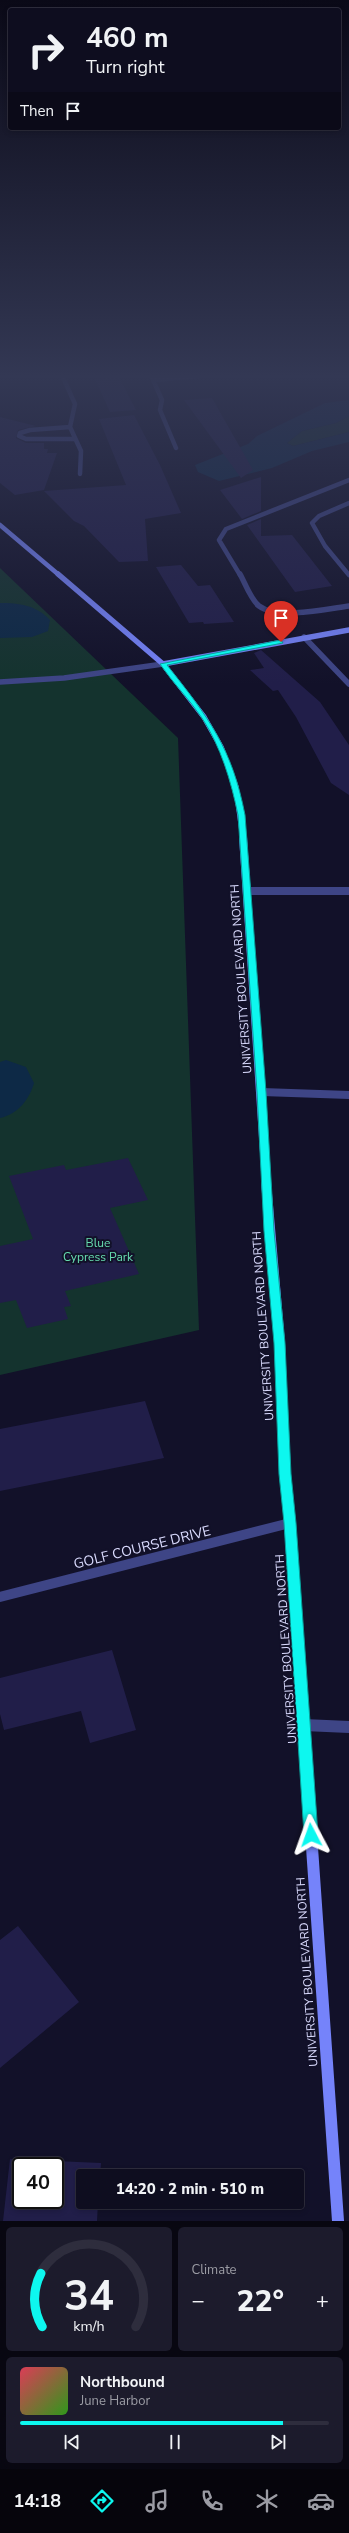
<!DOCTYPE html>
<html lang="en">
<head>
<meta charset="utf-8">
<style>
  :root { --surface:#0e0d1f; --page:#1c1b2c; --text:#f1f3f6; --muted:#9b9ca4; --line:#2e2d3d; --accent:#0df7ef }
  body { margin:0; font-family:"Nunito Sans",sans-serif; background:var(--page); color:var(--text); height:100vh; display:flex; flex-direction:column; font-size:15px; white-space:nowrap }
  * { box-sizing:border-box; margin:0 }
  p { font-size:13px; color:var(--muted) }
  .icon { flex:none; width:22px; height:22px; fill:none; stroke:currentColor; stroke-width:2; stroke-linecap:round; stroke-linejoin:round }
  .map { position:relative; height:2221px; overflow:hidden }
  .side { display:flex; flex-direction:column; gap:6px; padding:6px; background:#080711; flex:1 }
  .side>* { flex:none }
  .top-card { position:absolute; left:8px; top:8px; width:333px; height:122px; border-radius:4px; box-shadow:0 2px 6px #0003,0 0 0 1px var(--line); background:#0e0d1f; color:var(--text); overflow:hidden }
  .speed { position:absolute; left:12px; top:2157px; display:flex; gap:8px; font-size:20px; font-weight:700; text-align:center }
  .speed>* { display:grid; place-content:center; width:52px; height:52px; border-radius:50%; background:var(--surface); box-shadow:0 2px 6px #0003,0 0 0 1px var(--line); line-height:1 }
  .speed .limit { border:2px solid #111; border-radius:6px; background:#fff; color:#111 }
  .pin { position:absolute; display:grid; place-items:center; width:34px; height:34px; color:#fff; margin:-41px -17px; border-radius:50% 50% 50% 0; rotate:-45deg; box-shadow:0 0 4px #0007 }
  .pin .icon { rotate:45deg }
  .me { position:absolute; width:44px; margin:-22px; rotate:356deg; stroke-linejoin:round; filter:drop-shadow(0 0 3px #0008) }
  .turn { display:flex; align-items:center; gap:14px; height:84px; padding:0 12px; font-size:18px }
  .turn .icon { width:52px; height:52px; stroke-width:2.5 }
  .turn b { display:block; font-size:28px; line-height:34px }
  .then { display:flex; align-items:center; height:38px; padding:0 12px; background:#0003; gap:8px; font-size:15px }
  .big { font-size:30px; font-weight:800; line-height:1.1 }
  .side .tile { flex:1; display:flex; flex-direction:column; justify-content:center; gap:6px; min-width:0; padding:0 14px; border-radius:6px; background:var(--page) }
  .side .dial { align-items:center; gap:0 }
  .dial svg { height:104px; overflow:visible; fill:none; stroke:var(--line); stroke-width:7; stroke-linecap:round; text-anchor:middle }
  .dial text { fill:var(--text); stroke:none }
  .song { display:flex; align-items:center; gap:12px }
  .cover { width:48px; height:48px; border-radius:6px; background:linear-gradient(135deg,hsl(350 70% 55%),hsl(110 70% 35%)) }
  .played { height:4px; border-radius:2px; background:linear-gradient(90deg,var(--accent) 85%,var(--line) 85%) }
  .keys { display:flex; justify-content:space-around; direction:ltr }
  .heat { display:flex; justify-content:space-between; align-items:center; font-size:22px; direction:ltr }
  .side .tiles { flex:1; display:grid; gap:6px; grid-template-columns:1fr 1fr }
  .tile:last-child { grid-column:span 2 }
  .trip { position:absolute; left:76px; top:2169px; width:228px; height:40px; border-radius:4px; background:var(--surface); box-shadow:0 2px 6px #0003,0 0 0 1px var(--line); font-weight:800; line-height:40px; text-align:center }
  .dock { display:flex; height:64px; justify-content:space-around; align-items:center; background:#06050c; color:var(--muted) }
  .dock .icon { width:28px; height:28px }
  .dock .selected { color:var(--accent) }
  .dock b { font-size:18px; color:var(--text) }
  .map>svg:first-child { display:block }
  .green { fill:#14332e }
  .water { fill:#0d2946 }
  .building { fill:#211e49; fill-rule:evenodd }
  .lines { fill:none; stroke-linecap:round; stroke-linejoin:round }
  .street-far4 { stroke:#3e4586; stroke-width:4.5 }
  .street-far3 { stroke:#3e4586; stroke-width:5.5 }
  .street-far2 { stroke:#3e4586; stroke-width:8 }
  .street-far1 { stroke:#3e4586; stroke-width:10 }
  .street { stroke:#3e4586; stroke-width:12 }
  .secondary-far4 { stroke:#7583fa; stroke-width:4.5 }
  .secondary-far3 { stroke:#7583fa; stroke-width:5.5 }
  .secondary-far2 { stroke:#7583fa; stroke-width:8 }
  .secondary-far1 { stroke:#7583fa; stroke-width:10 }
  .secondary { stroke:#7583fa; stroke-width:12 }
  .route { fill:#0df7ef; stroke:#08a19b }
  .labels { text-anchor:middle; stroke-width:4; stroke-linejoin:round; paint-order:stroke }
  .street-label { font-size:12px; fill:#dadbfe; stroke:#121129 }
  .park-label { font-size:12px; fill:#67ddb0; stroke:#121129 }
  .near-street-label { font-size:14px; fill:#dadbfe; stroke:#121129 }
</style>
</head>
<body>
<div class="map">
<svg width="349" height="2221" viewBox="0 0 349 2221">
  <rect width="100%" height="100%" fill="#121129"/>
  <!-- green -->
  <path class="green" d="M349,416V432L293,446L287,443L302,431L336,423Z
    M0,568L178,738L199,1330L0,1375Z"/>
  <!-- water -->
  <path class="water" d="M349,400V416L336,423L302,431L287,443L293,446L349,432V442L312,451L272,468L219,481L198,472L195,465L248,444L257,436L325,403Z
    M0,603C19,603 36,605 50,620L48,631L32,637L0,638Z
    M6,1060L26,1067L34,1083C29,1100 18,1114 0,1118V1062Z"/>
  <!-- building -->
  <path class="building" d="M119,377L136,410L110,412L95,379Z
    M212,398L253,470L241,478L184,400Z
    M134,415L160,465L181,513L145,519L148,561L119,562L84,526L74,521L44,491L126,485L99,419Z
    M0,417L36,426L18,430L16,438L26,443H44V449H48L47,453H57L44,490L15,495L0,483Z
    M261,477V511L242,519L220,490Z
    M261,519V536L292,535L332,586L295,592L247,525Z
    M181,565L198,586L210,585L234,622L204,624L203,622L189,623L156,567Z
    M261,650L320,702L349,745V795L331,783L296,717L278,690L273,691L250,670L264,668L254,653Z
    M128,1158L148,1200L110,1208L139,1274L65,1291L71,1306L64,1307L68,1319L27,1328L16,1300L0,1303V1246L33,1239L9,1176L64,1165L66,1170Z
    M145,1401L164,1458L0,1491V1429Z
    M112,1650L136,1730L90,1743L81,1711L4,1730L0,1714V1678Z
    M18,1926L79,2002L0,2068V1940Z
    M10,2159L101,2163L100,2176H83V2202H98L97,2221H3ZM21,2166H55V2200H21Z"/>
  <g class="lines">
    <!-- street-far4 -->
    <path class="street-far4" d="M61,373L75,404L70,427L81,451L80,474
      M150,373L162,400L160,410L176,448
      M0,375L38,373
      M154,380L232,373
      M70,427L30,430L20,433L19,436L26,439H75
      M349,503L319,516L312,523L325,546L349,575
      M240,575L219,540L226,529L349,480"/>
    <!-- street-far3 -->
    <path class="street-far3" d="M240,574C245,583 251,600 259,606C278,620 327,609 349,606
      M304,637L349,684
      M0,682L64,678L163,664"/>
    <!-- street-far2 -->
    <path class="street-far2" d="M248,891H349
      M262,1092L349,1095"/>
    <!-- street-far1 -->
    <path class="street-far1" d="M0,1597L290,1523"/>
    <!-- street -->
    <path class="street" d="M304,1725L349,1727"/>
    <!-- secondary-far4 -->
    <path class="secondary-far4" d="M0,525L59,575"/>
    <!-- secondary-far3 -->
    <path class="secondary-far3" d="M58,574L163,664L204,717L221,747L236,787L243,838
      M163,664L349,630"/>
    <!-- secondary-far2 -->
    <path class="secondary-far2" d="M243,837L266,1183"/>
    <!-- secondary-far1 -->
    <path class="secondary-far1" d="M266,1182L280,1343L285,1474L298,1633"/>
    <!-- secondary -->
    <path class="secondary" d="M297,1632L338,2221"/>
  </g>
  <!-- sky -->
  <linearGradient id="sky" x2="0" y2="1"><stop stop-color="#0a0917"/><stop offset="0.55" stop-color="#333854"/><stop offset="1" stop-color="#333854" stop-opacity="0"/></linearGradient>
  <rect width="349" height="684" fill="url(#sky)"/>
  <!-- route -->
  <path class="route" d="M281,640L283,643L167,665C209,718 232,748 245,815L266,1092L274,1231L285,1343L291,1474L296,1523L318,1835L316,1839L311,1841L306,1839L304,1835L284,1523L279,1474L274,1343L264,1231L257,1092L238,815C231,781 221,747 202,718C189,699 173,683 160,664Z"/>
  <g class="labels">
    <!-- street labels -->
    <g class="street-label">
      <text transform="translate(241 979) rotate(-94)" y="4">UNIVERSITY BOULEVARD NORTH</text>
      <text transform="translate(263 1326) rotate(-94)" y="4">UNIVERSITY BOULEVARD NORTH</text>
      <text transform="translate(286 1649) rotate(-94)" y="4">UNIVERSITY BOULEVARD NORTH</text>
      <text transform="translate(307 1972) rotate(-94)" y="4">UNIVERSITY BOULEVARD NORTH</text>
    </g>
    <!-- park labels -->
    <g class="park-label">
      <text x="98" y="1247">Blue<tspan x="98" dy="14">Cypress Park</tspan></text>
    </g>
    <!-- near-street labels -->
    <g class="near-street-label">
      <text transform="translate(142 1547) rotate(-14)" y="5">GOLF COURSE DRIVE</text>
    </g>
  </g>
</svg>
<div class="speed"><div class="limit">40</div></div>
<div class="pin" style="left:281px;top:642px;background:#d93025"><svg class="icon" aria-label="arrive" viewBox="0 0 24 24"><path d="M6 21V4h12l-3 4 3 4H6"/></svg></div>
<svg class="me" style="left:311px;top:1835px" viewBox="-20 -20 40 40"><path d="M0-17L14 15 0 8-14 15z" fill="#0df7ef" stroke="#fff" stroke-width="4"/></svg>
<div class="trip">14:20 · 2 min · 510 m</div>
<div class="top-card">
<div class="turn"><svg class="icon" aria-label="right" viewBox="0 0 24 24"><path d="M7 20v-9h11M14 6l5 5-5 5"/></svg><div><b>460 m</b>Turn right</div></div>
<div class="then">Then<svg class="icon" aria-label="arrive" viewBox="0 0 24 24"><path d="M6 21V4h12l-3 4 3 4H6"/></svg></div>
</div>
</div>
<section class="side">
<div class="tiles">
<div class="tile dial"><svg viewBox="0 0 100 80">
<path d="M14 69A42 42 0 1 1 86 69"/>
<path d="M14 69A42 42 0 0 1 13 28" stroke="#0df7ef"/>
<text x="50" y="56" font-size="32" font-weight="700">34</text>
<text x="50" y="72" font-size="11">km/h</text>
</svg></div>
<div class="tile"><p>Climate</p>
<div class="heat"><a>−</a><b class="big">22°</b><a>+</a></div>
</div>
<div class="tile">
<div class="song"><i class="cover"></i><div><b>Northbound</b><p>June Harbor</p></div></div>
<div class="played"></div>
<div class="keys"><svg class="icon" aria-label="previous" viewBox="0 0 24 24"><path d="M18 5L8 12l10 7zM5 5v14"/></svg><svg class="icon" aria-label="pause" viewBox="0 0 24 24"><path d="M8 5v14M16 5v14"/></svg><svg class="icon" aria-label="next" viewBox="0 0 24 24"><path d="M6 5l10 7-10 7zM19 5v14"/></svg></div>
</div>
</div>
</section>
<nav class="dock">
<b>14:18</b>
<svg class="icon selected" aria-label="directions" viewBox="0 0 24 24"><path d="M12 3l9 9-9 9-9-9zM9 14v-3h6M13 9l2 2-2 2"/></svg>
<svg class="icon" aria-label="music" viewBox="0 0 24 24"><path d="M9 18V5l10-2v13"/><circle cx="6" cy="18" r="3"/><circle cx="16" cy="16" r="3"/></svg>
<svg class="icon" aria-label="phone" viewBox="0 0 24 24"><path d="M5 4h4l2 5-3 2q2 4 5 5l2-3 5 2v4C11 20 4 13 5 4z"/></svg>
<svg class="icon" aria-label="climate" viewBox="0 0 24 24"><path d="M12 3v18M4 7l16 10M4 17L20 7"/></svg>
<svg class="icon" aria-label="car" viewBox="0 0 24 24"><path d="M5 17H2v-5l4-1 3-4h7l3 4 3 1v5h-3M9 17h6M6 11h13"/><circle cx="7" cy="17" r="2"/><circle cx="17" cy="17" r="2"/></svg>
</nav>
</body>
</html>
